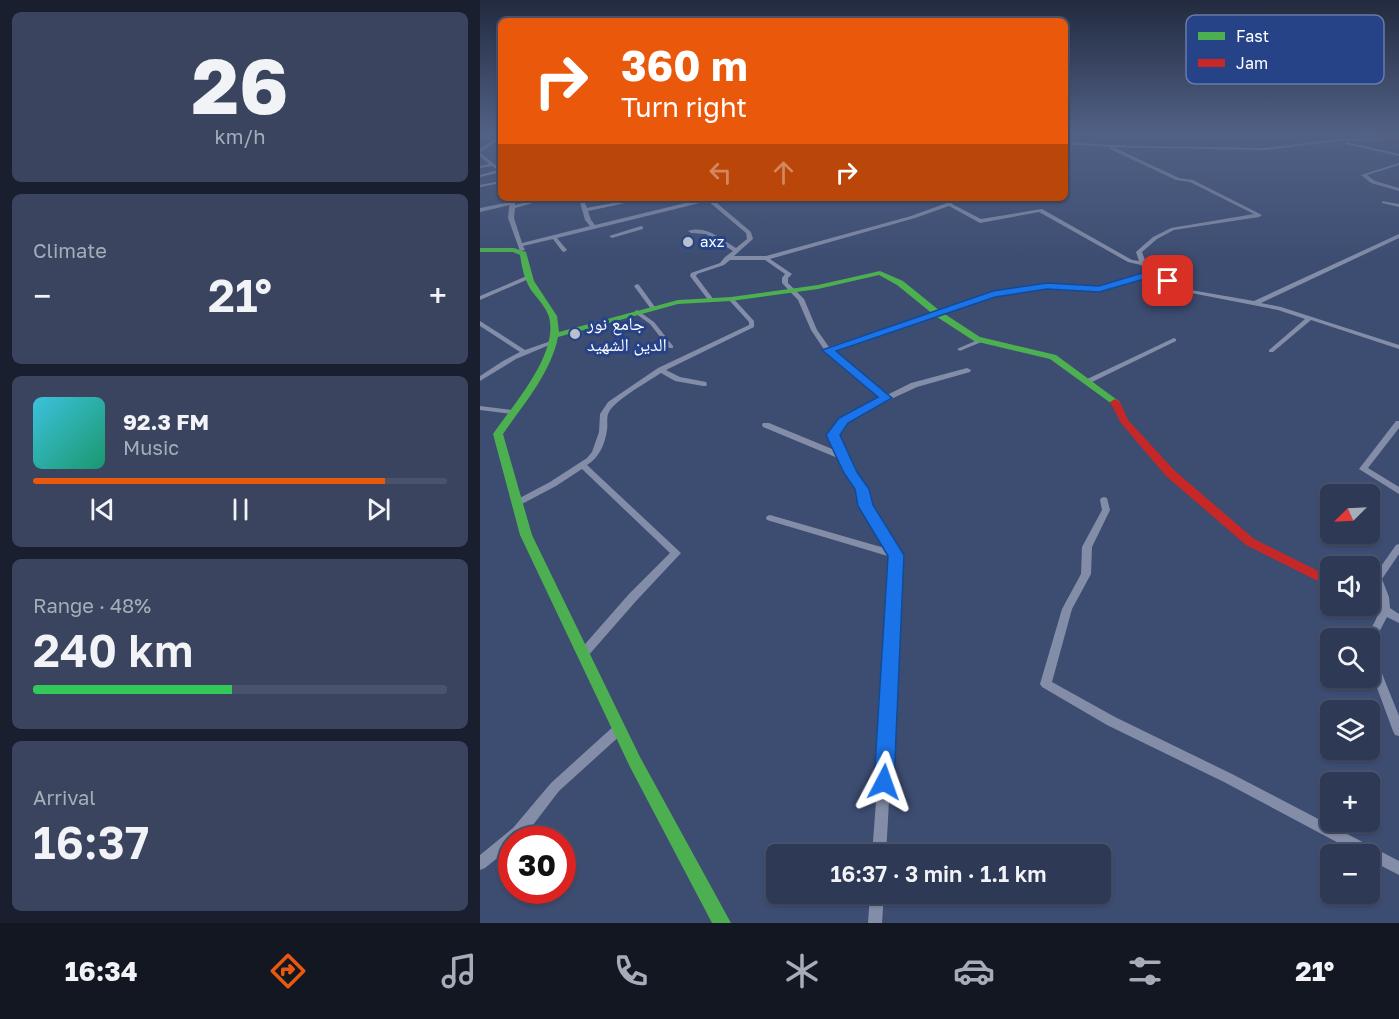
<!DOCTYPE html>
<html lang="en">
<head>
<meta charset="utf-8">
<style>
  :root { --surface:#2e3955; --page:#3a445f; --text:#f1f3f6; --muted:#a7acb9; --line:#49536c; --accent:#ea580c }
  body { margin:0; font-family:"Golos Text","Noto Naskh Arabic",sans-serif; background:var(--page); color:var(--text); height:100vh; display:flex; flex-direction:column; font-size:22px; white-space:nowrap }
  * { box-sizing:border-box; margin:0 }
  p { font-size:20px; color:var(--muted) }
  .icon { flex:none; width:33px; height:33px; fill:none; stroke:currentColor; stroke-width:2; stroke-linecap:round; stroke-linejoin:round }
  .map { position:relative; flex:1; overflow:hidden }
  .panel { display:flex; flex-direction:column; gap:12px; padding:12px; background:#191f2f; width:480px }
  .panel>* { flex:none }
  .guide { position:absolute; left:18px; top:18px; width:570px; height:183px; border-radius:9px; box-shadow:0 2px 4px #0004,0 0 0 2px var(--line); background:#ea580c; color:#fff; overflow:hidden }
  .needle { width:39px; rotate:246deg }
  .fabs { position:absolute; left:840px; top:484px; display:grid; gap:12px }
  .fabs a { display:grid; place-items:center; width:60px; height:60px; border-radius:9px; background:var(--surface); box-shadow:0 2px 4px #0004,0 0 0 2px var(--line); font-size:30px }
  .speed { position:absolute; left:18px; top:826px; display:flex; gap:12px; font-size:30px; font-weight:700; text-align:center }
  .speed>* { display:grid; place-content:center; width:78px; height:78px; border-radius:50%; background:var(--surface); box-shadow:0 2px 4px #0004,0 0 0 2px var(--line); line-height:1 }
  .speed .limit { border:9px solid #d22; background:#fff; color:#111 }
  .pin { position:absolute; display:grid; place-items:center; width:51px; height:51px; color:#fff; margin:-26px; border-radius:12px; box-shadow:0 3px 9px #0006 }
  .me { position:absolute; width:66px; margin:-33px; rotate:4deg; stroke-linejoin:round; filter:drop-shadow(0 0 4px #0008) }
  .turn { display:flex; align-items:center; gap:21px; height:126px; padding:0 24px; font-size:27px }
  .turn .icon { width:78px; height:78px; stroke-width:2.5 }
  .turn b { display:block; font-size:42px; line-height:51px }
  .lanes { display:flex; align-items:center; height:57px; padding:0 24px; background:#0003; justify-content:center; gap:30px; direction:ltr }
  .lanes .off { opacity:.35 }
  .big { font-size:45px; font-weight:600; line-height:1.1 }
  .panel .tile { flex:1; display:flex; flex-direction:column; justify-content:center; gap:9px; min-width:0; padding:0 21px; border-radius:9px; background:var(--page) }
  .panel .dial { align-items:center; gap:0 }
  .dial b { font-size:78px; line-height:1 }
  .song { display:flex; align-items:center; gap:18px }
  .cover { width:72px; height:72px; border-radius:9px; background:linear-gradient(135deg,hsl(190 70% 55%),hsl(160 70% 35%)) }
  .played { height:6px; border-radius:3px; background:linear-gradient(90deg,var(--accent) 85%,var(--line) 85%) }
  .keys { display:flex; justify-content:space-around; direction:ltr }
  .heat { display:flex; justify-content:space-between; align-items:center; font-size:33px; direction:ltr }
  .charge { height:9px; border-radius:4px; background:linear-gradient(90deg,#34c759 48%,var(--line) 0) }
  .trip { position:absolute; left:286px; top:844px; width:345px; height:60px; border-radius:9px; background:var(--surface); box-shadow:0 2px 4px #0004,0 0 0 2px var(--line); font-weight:600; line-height:60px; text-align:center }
  .dock { display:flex; height:96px; justify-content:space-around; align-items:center; background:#121722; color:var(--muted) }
  .dock .icon { width:42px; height:42px }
  .dock .on { color:var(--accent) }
  .dock b { font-size:27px; color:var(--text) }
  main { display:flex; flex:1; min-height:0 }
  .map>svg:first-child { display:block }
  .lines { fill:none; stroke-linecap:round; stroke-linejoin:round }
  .street { fill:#848da7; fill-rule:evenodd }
  .fast { fill:#4caf50; fill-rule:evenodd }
  .jam { fill:#c62828; fill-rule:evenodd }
  .route { fill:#1a73e8; stroke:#114b97; stroke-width:1.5 }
  .poi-dot { fill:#bbc0cd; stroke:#274387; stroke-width:2 }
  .labels { text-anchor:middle; stroke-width:6; stroke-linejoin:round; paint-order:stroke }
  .far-poi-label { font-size:15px; fill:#fff; stroke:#274387; text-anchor:start }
  .poi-label { font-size:18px; fill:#fff; stroke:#274387; text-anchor:start }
  .key { fill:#274387; stroke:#687bab; stroke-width:1.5 }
  .key-label { font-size:16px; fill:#fff }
</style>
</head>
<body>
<main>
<section class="panel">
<div class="tile dial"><b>26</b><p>km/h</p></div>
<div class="tile"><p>Climate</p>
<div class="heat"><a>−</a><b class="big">21°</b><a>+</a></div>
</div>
<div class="tile">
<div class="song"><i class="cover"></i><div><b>92.3 FM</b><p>Music</p></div></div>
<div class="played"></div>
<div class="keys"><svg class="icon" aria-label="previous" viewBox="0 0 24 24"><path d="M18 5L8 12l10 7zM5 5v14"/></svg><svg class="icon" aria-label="pause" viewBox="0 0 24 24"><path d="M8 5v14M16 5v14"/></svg><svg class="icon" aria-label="next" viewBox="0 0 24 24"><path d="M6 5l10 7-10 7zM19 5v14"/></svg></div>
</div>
<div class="tile"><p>Range · 48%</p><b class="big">240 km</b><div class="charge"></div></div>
<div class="tile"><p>Arrival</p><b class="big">16:37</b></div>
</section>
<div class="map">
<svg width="919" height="923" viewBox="0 0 919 923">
  <rect width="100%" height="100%" fill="#3d4c71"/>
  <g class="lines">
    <!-- street -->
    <path class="street" d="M21,135V138L0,152V149Z
      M910,138L911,140L857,141L785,150L633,147L699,178L713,180L782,215L779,217L694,230L677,239L662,252L666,263L674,272L705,289L774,301L919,234V238L781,303L801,307L919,345V349L831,320L793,352H789V350L825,319L798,310L701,291L671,275L619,291L567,288L514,296L352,351L407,395L431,383L487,368L491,370L490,372L437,387L409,400L367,422L357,435L375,472L386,489L390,506L421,555L418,641L406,855H392L408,641L411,557L287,520L286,518L287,516L290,515L408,549L382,506L378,489L367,473L360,459L283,427L282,425L283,423H289L357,451L349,435L361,418L401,398L345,351L331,330L318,300L302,283V278L305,274L285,260H250L244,265L217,274L216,276L234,300L231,302L229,301L210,276L211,273L240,263L245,257L253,251L226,234L211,233L208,231C226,225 241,239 256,248L267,239L266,233L228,201L77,238L87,250L84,252L82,251L73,239L43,246L45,250L40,251L28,218L29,207L30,205L0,212V208L30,202L31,198H35V205L63,198H71L35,208L34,218L42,243L110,226L105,220L99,198H103L107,208L159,198H169L108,211L111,220L115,225L226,198H231L271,232L273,239L254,256H286L431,216L467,203L471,198H475L472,204L501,219L562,209L652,260L659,261L656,252L657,251L673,237L691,228L774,214L710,182L696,180L630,149V147L585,144V142L648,146L785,148L857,139ZM469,206L500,223L559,212L648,262L661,265L668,272L619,287L567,284L513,292L349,347L337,330L324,299L308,283V278L312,274L290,259L435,218Z
      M866,142L919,154V156L866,144Z
      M0,153L21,169V172L0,177V175L18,170L12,166L0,168V166L9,164L0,156Z
      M919,163V165L887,175L895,181L919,188V191L891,183L881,175Z
      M21,181V183L0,187V185Z
      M902,201L919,204V207L902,203Z
      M161,226L163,227V229L132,238L129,236Z
      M49,275L51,276V278L0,300V296Z
      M157,284L159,285L175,307V309H171L154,286Z
      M251,297L253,298L274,321V327L186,370L200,377L226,382L227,384L226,386H223L195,381L181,373C169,381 135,400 129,412C126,417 128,424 127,430C125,444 119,458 107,465L201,553L157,600L107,657L103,659L99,657L98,654L99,651L149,594L190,553L102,469L76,486L40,505H34L33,503L34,501L70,482L107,458L112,452L119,432L120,414L128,402L178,368L269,325V322L248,299Z
      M157,310L174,322L193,346V348H189L170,324L155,313L154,312Z
      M0,321L45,350L71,341L74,343L36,359L0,381V376L23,361L40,352L0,326Z
      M502,338L504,339V341L482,350L480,351L477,349Z
      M694,338L696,339V341L610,383H604L603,381Z
      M0,406L32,410L36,412L32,414L0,410Z
      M916,421H919V428L888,468L919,487V494L879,469Z
      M624,497L627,498L630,510L612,547L611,574L592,609L572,682L635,717L752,774L919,861V875L890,860V855H881L744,782L627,725L562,687L560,684L582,609L601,574L602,547L622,510L620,500L621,498Z
      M919,544V554L902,579L909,597L910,608L919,614V623L907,617L894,642L890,643V639H885C890,629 899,618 899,607L890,603V595L899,598L892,579L916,545Z
      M890,651L894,653L895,656L919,716V736L915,735L913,731L890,669Z
      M139,724L143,725L145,729L143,733L79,791L43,838L40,840H32V846L5,868L0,870V855L33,828L71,783L135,725Z
      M390,894H404L402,923H388Z"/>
    <!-- fast -->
    <path class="fast" d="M0,248H34L46,252L54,281L77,316L79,332L198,300L251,297L338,285L400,271L423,281L460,311L500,337L576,355L640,402L635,405L632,404L570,359L494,341L454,315L417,285L399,275L338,289L251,301L198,304L78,337C71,373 43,405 23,434L52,535L160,757L251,923H232L150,767L40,535L13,434C33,405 79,354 69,317C66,307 57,298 51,290C44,279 42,267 40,255L33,252H0Z"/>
    <!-- jam -->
    <path class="jam" d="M864,132H877L919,138V142Z
      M635,399L640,402L648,420L694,470L774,539L850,577V587L766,545L686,476L641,423L630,402Z"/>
  </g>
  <!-- sky -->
  <linearGradient id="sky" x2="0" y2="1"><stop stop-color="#222a3e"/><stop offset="0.51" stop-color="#516186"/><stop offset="1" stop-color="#516186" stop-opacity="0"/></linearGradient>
  <rect width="919" height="261" fill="url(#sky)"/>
  <!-- route -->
  <path class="route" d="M672,270L693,281L688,284L671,277L619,292L567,289L515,297L356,351L412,398L368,423L360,435L377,472L389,489L393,505L424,555L414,782L411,789L404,792L397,789L394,782L408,556L378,506L375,489L364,473L346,435L359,418L398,397L342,350L513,291L567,283L619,286Z"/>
  <!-- markers -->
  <g class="poi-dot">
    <circle cx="208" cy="242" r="6"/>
    <circle cx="95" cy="334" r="6"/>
  </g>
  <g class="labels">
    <!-- far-poi labels -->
    <g class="far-poi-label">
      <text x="220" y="247">axz</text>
    </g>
    <!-- poi labels -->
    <g class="poi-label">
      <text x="107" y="330">جامع نور<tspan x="107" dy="21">الدين الشهيد</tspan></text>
    </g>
  </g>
  <!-- legend -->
  <rect x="706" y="15" width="198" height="69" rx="9" class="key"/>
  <rect x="718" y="32" width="27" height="8" fill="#4caf50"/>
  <rect x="718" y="59" width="27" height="8" fill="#c62828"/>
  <g class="key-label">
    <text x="756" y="42">Fast</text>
    <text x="756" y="69">Jam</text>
  </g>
</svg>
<div class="fabs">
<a><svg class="needle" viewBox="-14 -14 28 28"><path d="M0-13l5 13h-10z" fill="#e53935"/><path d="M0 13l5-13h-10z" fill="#a7acb9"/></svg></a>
<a><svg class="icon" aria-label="sound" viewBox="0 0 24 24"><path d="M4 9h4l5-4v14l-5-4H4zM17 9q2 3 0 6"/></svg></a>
<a><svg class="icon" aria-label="search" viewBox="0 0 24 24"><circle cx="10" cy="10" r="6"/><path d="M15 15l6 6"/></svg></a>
<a><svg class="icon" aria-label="layers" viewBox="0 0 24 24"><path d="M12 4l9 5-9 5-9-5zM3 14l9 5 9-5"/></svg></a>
<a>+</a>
<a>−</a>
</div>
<div class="speed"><div class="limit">30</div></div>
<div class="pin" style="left:688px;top:281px;background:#d93025"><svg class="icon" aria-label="arrive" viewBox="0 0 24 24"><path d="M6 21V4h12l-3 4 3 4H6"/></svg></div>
<svg class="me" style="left:404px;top:782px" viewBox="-20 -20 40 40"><path d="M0-17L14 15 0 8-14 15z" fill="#1a73e8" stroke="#fff" stroke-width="4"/></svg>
<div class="trip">16:37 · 3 min · 1.1 km</div>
<div class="guide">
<div class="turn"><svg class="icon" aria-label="right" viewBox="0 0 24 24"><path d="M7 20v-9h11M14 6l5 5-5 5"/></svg><div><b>360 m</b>Turn right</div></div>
<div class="lanes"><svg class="icon off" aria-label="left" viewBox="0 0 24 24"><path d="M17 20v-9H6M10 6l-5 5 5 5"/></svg><svg class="icon off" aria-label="ahead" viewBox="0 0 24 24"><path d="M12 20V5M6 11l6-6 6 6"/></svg><svg class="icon" aria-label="right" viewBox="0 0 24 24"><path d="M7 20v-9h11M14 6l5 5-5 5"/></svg></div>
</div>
</div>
</main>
<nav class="dock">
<b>16:34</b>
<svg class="icon on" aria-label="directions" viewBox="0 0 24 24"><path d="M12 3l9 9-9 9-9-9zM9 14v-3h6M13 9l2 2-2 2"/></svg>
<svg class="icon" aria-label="music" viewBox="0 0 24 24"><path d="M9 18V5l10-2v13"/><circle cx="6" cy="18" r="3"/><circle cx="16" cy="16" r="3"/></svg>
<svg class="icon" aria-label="phone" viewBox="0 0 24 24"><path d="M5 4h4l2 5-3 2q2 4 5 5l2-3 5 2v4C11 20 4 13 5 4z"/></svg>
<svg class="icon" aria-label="climate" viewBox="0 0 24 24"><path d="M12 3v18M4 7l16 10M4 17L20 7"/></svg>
<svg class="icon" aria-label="car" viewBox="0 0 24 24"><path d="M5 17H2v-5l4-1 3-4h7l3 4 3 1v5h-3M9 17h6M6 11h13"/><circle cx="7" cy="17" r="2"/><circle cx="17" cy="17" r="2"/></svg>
<svg class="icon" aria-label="filters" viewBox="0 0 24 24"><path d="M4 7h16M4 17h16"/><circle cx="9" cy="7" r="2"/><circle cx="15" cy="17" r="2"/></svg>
<b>21°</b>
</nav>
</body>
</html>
